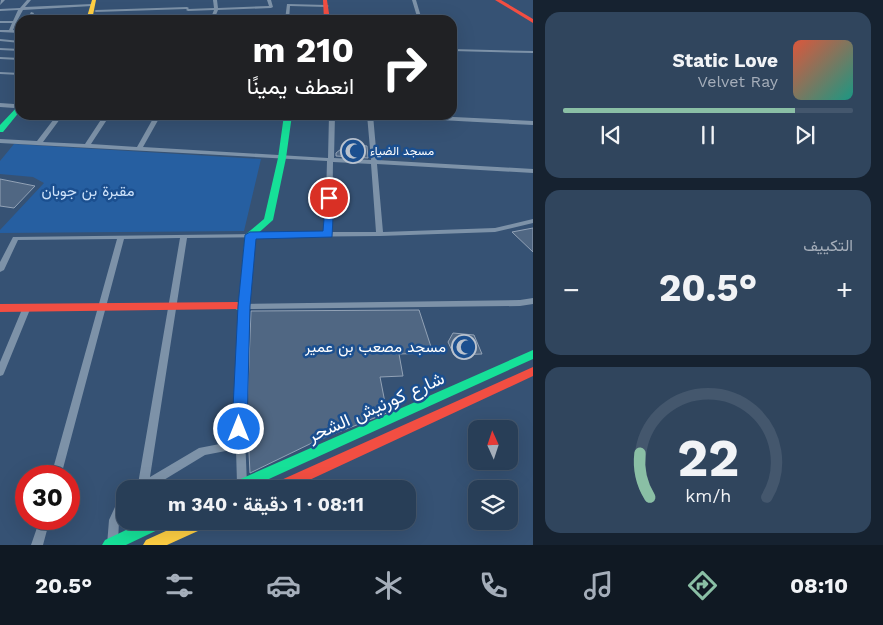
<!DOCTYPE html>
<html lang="ar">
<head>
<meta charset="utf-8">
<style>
  :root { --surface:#283e57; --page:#30455d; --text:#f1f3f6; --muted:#a5aeba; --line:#44576d; --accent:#8abfa5 }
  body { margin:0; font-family:"Work Sans",Vazirmatn,sans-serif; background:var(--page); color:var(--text); direction:rtl; height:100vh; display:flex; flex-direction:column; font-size:19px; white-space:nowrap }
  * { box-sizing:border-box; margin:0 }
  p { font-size:16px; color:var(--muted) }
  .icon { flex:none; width:28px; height:28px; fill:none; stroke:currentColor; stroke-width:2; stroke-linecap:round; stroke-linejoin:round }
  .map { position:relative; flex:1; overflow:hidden; direction:ltr }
  .drawer { display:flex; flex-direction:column; gap:12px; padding:12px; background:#162230; width:350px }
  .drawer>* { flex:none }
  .guide { position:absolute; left:15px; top:15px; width:442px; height:105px; border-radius:15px; box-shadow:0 5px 20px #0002,0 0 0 1px var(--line); direction:rtl; background:#202124; color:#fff; overflow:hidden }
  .needle { width:32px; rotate:357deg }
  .tools { position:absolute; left:468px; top:420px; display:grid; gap:10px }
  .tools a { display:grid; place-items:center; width:50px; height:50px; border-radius:10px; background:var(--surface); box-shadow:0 5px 20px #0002,0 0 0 1px var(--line); font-size:25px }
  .speed { position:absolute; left:15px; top:465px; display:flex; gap:10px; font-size:25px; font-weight:700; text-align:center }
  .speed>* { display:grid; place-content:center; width:65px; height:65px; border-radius:50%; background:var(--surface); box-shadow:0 5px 20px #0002,0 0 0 1px var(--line); line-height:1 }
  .speed .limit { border:8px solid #d22; background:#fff; color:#111 }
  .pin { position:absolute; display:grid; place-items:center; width:42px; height:42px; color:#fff; margin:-21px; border:2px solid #fff; border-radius:50%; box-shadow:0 1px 5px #0007 }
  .me { position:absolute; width:55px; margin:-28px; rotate:0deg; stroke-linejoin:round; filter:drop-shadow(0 0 4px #0008) }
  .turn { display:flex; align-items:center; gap:18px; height:105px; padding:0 20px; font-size:22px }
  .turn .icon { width:65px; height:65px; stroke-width:2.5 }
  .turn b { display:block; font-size:35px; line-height:42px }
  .big { font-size:38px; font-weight:700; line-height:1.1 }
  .drawer .card { flex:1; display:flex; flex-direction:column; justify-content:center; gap:8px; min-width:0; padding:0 18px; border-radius:15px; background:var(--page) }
  .drawer .dial { align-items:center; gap:0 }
  .dial svg { height:130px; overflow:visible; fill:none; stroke:var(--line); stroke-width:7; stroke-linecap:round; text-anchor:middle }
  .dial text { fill:var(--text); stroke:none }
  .song { display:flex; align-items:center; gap:15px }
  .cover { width:60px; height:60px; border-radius:8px; background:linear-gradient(135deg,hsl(10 70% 55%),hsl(170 70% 35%)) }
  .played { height:5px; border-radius:2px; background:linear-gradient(90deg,var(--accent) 80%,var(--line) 80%) }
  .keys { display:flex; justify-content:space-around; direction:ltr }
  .heat { display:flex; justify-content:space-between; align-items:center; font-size:28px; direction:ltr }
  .trip { position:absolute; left:116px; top:480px; width:300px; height:50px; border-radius:15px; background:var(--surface); box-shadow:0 5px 20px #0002,0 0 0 1px var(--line); font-weight:700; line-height:50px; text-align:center; direction:rtl }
  .menu { display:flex; height:80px; justify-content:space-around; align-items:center; background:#101923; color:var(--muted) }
  .menu .icon { width:35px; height:35px }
  .menu .selected { color:var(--accent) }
  .menu b { font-size:22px; color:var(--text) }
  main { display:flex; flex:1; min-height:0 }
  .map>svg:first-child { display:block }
  .green { fill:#265fa1 }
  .building { fill:#506783; stroke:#92a2b6 }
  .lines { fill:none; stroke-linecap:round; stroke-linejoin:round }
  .street { fill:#7d92a8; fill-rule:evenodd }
  .fast { fill:#16e098; fill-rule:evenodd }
  .slow { fill:#ffcf43; fill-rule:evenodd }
  .jam { fill:#f24e42; fill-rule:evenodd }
  .route { fill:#1a73e8; stroke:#114b97 }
  .labels { text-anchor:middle; stroke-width:5; stroke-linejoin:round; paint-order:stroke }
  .far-poi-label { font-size:12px; fill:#fff; stroke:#1b4f8f; text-anchor:start }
  .park-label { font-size:15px; fill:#cfe3fa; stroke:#1b4f8f }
  .poi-label { font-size:15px; fill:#fff; stroke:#1b4f8f; text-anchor:end }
  .near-street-label { font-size:18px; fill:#fff; stroke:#1b4f8f }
</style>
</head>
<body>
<main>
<section class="drawer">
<div class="card">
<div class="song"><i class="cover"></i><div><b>Static Love</b><p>Velvet Ray</p></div></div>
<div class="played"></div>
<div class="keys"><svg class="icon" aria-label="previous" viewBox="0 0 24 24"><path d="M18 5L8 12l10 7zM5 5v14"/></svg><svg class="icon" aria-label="pause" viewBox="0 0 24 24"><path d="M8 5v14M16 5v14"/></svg><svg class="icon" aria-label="next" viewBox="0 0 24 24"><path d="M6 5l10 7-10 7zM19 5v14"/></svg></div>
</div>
<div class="card"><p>التكييف</p>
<div class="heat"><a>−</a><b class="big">20.5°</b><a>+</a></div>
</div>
<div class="card dial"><svg viewBox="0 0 100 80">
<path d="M14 69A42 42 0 1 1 86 69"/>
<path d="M14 69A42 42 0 0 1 8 42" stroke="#8abfa5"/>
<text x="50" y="56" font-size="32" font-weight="700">22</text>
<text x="50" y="72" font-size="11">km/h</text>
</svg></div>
</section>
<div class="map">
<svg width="533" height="545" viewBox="0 0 533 545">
  <rect width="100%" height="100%" fill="#365274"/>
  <!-- green -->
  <path class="green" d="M14,144L261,159L244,231L0,233V230L44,183L33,177L0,174V161Z"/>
  <!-- building -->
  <path class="building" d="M346,145L356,148V145L367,146L368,158L336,156V153Z
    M0,179L35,186L14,208L0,206Z
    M533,228V252L512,232Z
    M419,310L433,353L399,354L403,376L380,377L387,413L316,441L250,473L247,412L251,311Z
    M453,333L474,335L482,354L454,355L448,342Z"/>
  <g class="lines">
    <!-- street -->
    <path class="street" d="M1,0H5L0,5Z
      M27,0H31L25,7L92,4L94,5L92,6L23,10L17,21L20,22L16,23L13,30L20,31V33L0,32V30H9L12,23H0V21H13L18,10L0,11V9L20,8Z
      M213,0H217L218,8L269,6L267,0H271L273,7L271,8L218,10L214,20H210L214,10L188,11L186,10L187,9L96,12L94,11L96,10L187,7L189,8L188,9L214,8Z
      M412,0H416L422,20H418Z
      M287,4L327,5L329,6L327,7L290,6L289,20H285Z
      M31,12L34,13L31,20H27Z
      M141,17V19H140L67,20L69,19Z
      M173,19H203L205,20H171Z
      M0,39L20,41V43L0,41Z
      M0,48L20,49V51L0,50Z
      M452,49L533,51V53L452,51Z
      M0,57L20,58V60L0,59Z
      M0,72L20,73V75L0,74Z
      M0,103L14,104L17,106L14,108L0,107Z
      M57,115H63L43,142L85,144L104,115H110L91,144L137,147L155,115H161L143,147L328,158L329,115H335L334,158L371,160L367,115H373L377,160L533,169V173L377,164L383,232L495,228L533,219V223L495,232L380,236L187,238L150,477L199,448L235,441L234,414L240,306L241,304L520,300L533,298V304L520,306L248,309L244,414L247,484L246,487L242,489L238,487L237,484L236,449L205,455L149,489H136L138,484L180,238L124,239L61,476H51L117,239L18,240L4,270L0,272V262L13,237L325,233L327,161L0,143V139L37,141ZM333,162L371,164L376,232H332Z
      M380,115H413L533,121V125L383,117Z
      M27,304L31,307L4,373L3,375L0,376V362L23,307Z
      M125,492V508L119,520L118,544L117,545H107L109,520L121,494Z
      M40,519H50L43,545H31Z"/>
    <!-- fast -->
    <path class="fast" d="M20,105V111L3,132H0V125L18,106Z
      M284,115H292L286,158L273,220L255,236L249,306L248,309L237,310L232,306L233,303L239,302L245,235L264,219L278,158Z
      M533,350V359L247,489H225L227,485Z
      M145,521H168L166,526L126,545H102L105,540Z"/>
    <!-- slow -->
    <path class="slow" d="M92,0H96L92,20H86Z
      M188,521H211L209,526L167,545H143L146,540Z"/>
    <!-- jam -->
    <path class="jam" d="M323,0H327L330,20H324Z
      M495,0H501L533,19V23Z
      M237,302L242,306L241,309L0,312V304Z
      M533,367V376L290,489H268L270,485Z"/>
  </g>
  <!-- route -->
  <path class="route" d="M326,195H333L334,198L332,237L256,239L250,306L247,429L244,433L239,435L234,433L232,429L238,306L245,235L250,232L323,231Z"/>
  <!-- icons -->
  <defs>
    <symbol id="mosque-ring" viewBox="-11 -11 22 22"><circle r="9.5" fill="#1b4f8f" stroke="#b9c2ce" stroke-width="1.5"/><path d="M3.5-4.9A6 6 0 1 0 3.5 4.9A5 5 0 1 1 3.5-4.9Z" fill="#b9c2ce"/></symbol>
  </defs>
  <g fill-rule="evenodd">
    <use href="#mosque-ring" x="339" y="137" width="28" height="28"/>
    <use href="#mosque-ring" x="450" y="333" width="28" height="28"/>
  </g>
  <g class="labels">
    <!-- far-poi labels -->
    <g class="far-poi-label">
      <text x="370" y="155">مسجد الضياء</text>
    </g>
    <!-- park labels -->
    <g class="park-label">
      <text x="88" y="196">مقبرة بن جوبان</text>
    </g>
    <!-- poi labels -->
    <g class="poi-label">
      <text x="446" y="352">مسجد مصعب بن عمير</text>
    </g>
    <!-- near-street labels -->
    <g class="near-street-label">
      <text transform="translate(376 407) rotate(-24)" y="6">شارع كورنيش الشحر</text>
    </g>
  </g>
</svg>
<div class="tools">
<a><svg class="needle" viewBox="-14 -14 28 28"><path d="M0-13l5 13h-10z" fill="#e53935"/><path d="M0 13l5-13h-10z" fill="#a5aeba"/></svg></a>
<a><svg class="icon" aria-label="layers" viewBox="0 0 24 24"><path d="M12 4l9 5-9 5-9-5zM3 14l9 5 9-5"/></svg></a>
</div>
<div class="speed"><div class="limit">30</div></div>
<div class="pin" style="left:329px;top:198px;background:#d93025"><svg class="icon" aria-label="arrive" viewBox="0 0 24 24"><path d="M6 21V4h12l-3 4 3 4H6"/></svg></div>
<svg class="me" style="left:239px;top:429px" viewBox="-20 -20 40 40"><circle r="17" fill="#1a73e8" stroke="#fff" stroke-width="3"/><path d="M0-11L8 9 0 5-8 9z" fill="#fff"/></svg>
<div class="trip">08:11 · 1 دقيقة · 340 m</div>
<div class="guide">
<div class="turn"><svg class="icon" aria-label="right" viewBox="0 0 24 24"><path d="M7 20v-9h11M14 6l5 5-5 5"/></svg><div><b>210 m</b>انعطف يمينًا</div></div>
</div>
</div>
</main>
<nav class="menu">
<b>08:10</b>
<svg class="icon selected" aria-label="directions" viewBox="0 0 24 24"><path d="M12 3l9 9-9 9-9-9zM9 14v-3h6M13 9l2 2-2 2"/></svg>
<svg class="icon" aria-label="music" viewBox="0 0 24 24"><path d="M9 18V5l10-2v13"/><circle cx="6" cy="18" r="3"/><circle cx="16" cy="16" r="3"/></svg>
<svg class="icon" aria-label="phone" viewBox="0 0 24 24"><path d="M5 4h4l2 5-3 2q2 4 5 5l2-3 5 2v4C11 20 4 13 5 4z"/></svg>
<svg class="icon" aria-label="climate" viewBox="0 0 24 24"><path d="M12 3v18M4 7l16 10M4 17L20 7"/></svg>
<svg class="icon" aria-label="car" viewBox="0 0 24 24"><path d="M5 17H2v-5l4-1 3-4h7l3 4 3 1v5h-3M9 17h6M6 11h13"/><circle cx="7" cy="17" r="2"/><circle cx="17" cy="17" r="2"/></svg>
<svg class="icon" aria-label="filters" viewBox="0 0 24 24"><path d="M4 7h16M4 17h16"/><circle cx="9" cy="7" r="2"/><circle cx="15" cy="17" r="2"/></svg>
<b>20.5°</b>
</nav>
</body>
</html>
